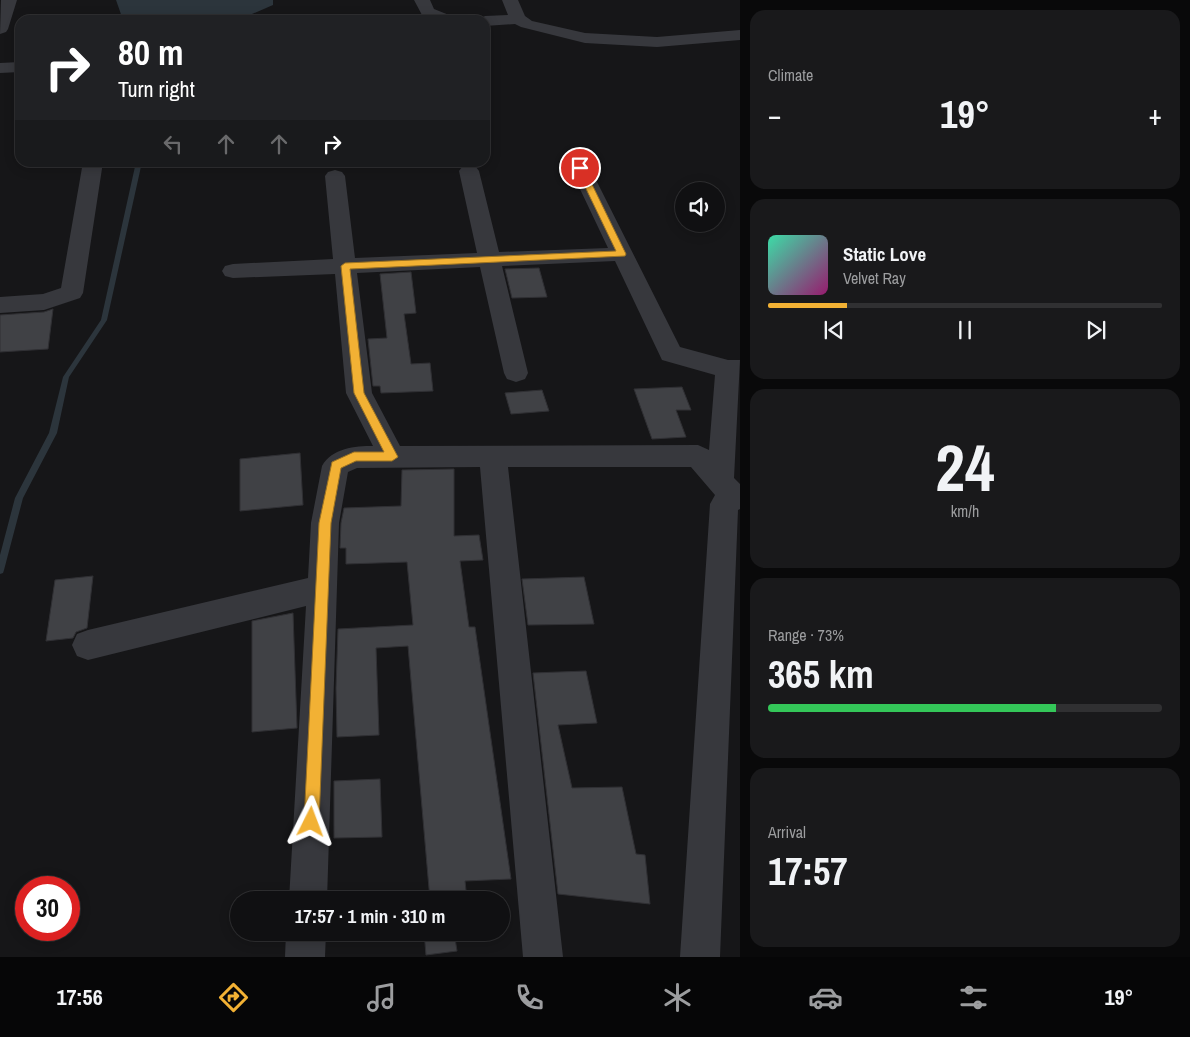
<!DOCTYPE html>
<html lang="en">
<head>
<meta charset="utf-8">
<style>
  :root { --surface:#101012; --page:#19191b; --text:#f1f3f6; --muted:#9c9d9f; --line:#303032; --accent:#f2b134 }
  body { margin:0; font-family:"Archivo Narrow",sans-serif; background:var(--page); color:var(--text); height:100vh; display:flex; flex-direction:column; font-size:19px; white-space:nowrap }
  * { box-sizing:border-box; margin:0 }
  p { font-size:16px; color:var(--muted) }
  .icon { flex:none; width:28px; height:28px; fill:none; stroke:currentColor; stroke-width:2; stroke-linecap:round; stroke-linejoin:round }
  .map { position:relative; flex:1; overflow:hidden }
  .side { display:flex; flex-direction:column; gap:10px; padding:10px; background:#09090a; width:450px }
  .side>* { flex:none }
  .top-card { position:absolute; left:15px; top:15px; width:475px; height:152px; border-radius:15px; box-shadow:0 2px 12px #0003,0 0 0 1px var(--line); background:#202124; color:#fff; overflow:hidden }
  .controls { position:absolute; left:675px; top:182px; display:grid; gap:10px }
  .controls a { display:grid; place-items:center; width:50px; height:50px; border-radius:50%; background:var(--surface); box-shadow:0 2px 12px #0003,0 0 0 1px var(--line); font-size:25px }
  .speed { position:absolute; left:15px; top:876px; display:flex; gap:10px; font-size:25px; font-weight:700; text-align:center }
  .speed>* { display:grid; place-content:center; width:65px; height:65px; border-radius:50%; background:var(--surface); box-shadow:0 2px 12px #0003,0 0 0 1px var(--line); line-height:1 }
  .speed .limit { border:8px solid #d22; background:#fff; color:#111 }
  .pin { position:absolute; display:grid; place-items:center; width:42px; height:42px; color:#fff; margin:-21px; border:2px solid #fff; border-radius:50%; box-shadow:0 1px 5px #0007 }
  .me { position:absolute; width:55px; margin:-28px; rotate:3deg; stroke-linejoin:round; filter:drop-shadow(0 0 4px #0008) }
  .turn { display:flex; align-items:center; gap:18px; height:105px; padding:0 20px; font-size:22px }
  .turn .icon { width:65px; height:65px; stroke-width:2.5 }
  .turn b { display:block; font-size:35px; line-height:42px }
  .lanes { display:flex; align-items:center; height:48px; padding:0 20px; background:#0003; justify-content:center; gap:25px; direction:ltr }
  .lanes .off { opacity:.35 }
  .big { font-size:38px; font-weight:800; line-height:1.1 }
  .side .tile { flex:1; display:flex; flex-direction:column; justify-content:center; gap:8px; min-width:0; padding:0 18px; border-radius:15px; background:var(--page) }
  .side .dial { align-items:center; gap:0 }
  .dial b { font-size:65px; line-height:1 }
  .song { display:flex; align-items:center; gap:15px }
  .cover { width:60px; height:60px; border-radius:8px; background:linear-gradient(135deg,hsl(160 70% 55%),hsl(320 70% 35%)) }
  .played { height:5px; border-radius:2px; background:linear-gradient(90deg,var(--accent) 20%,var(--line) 20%) }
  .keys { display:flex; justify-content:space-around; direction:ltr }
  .heat { display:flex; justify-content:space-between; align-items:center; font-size:28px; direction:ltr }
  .charge { height:8px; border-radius:4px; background:linear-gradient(90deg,#34c759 73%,var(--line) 0) }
  .trip { position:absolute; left:230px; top:891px; width:280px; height:50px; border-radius:25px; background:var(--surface); box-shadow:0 2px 12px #0003,0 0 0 1px var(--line); font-weight:800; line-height:50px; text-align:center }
  .dock { display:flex; height:80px; justify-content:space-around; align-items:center; background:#060607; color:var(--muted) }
  .dock .icon { width:35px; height:35px }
  .dock .active { color:var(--accent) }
  .dock b { font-size:22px; color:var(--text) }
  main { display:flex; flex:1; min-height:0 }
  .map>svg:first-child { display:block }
  .water { fill:#2c353c }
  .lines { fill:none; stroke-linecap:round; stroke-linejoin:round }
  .stream { fill:#2c353c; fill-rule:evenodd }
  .building { fill:#404145; stroke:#303034 }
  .street { fill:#37383d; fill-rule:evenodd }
  .route { fill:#f2b134; stroke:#9d7322 }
</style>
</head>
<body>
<main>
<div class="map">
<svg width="740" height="957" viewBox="0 0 740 957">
  <rect width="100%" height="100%" fill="#161618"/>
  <!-- water -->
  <path class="water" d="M116,0H273V5L238,20H123Z"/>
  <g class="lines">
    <!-- stream -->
    <path class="stream" d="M136,162H142L107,320L69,377L57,433L23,498L4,570L3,573L0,574V555L15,498L49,433L63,377L101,320Z"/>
  </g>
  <!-- building -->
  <path class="building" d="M539,268L547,297L512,298L505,269Z
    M411,272L416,313L404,314L411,364L430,363L433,391L381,393L380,386H373L368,339L387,338L380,274Z
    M53,309L48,349L0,352V315L44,312Z
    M682,387L691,410H676L686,437L652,439L634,389Z
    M542,390L549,411L511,414L505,393Z
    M300,453L303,505L240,511V459Z
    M454,469V536L479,535L483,560L460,561L469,627H475L511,879L465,881L467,900H430L408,646L376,648L379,735L337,737L336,688L338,629L413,625L407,562L346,564V548H340L341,523L344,508L401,506L402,470Z
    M93,576L87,628L76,632L73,638L46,641L55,580Z
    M584,577L594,624L528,625L522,579Z
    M293,613L297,728L252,732V621Z
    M586,671L597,723L558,725L572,788L622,787L636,854L645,855L650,904L558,894L533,673Z
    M380,779L382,837L334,838V781Z
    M424,932H454L457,951L426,955Z"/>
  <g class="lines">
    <!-- street -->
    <path class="street" d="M1,0H17L8,29L6,32L0,34Z
      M414,0H430L434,9L454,17L456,20H434L422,15Z
      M502,0H518L525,16L532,21L585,33L657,37L740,30V40L657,47L585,43L521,27L515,24L485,26V20H478L485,16L508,15Z
      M20,62V72L0,73V63Z
      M83,162H103L83,293L80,298L44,310L0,313V297L43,294L61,288Z
      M580,162L587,164L590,168L680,347L728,360H740L734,478L740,484V509L738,510L720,957H680L710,504L715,495L691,467H508L563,957H523L480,467L357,468L348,472L339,523L327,900H289L306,606L88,660L77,656L72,645L77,634L88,630L308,578L311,523L322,466C332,448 355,446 373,446L346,393L335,274L233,278L225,276L222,271L225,266L233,264L333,259L325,176L328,172L335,170L342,172L345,176L355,258L477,253L459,171L462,167L469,165L476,167L479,171L499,252L608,248L570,168L573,164ZM615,261L662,360L715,375L709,450L698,445L400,446L372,393L357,273L480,267L504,373L507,379L516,382L525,379L528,373L502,266Z
      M286,932H326L325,957H285Z"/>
  </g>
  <!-- route -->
  <path class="route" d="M580,166L584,168L626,254L625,256L350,269L364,393L398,457L392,461H356L341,468L331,523L319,822L317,827L311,830L306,827L304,822L319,523L332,462L354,452H384L354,393L341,266L345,263L616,251L576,168Z"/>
</svg>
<div class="controls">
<a><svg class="icon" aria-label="sound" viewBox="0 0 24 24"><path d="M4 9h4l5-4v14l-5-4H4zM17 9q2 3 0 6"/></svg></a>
</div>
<div class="speed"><div class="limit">30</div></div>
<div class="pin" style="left:580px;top:168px;background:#d93025"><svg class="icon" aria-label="arrive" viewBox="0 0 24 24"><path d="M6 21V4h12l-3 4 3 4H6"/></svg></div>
<svg class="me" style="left:311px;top:822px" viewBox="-20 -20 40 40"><path d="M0-17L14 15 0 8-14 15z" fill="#f2b134" stroke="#fff" stroke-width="4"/></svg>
<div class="trip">17:57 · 1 min · 310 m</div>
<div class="top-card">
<div class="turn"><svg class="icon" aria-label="right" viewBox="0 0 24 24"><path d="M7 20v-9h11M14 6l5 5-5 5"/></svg><div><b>80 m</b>Turn right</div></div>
<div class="lanes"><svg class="icon off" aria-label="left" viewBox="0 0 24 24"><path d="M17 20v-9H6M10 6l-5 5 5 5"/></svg><svg class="icon off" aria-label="ahead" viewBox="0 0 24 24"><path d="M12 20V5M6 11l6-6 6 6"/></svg><svg class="icon off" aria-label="ahead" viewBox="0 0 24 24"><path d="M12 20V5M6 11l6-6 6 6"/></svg><svg class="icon" aria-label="right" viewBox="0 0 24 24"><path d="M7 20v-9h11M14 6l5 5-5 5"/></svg></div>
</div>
</div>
<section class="side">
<div class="tile"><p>Climate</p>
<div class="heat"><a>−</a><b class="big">19°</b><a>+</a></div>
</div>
<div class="tile">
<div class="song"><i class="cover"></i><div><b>Static Love</b><p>Velvet Ray</p></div></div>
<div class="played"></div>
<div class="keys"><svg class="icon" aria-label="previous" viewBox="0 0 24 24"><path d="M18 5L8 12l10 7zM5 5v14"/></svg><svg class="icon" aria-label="pause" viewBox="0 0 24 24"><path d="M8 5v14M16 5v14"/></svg><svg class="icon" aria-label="next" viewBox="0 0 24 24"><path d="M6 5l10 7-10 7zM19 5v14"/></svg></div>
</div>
<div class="tile dial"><b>24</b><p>km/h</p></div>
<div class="tile"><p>Range · 73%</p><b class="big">365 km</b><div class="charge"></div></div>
<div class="tile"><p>Arrival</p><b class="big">17:57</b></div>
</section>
</main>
<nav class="dock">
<b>17:56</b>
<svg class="icon active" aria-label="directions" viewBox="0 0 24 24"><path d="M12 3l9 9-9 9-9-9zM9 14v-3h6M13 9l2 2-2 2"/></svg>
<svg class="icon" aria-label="music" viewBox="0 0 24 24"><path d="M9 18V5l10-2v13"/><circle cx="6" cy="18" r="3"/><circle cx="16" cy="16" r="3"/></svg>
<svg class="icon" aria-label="phone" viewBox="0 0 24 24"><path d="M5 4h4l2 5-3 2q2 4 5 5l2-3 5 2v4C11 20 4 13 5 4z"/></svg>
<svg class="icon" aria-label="climate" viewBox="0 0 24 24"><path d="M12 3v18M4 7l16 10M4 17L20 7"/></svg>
<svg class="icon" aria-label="car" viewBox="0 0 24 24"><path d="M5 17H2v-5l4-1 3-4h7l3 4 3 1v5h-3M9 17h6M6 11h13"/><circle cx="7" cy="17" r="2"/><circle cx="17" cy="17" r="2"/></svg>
<svg class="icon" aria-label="filters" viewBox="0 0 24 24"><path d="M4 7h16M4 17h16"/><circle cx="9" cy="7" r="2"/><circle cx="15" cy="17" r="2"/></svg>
<b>19°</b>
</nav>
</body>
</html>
